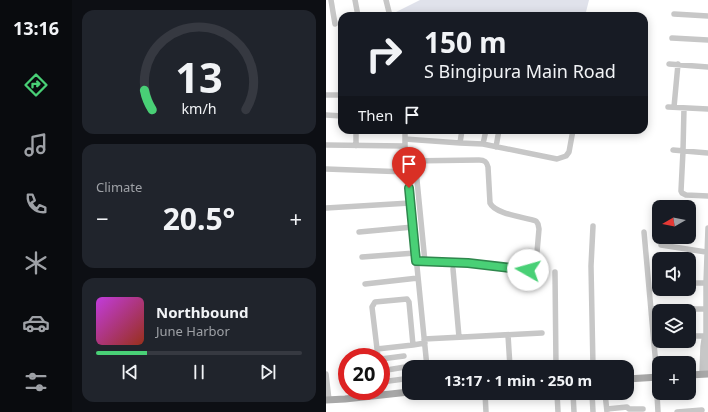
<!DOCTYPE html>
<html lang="en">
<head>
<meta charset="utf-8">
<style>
  :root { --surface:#171b24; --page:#20242c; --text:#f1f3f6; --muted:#9ea1a6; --line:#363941; --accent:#49d076 }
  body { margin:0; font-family:"Noto Sans",sans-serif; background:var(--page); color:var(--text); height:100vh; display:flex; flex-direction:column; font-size:15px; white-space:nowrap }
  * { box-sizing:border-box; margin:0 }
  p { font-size:13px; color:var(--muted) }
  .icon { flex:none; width:22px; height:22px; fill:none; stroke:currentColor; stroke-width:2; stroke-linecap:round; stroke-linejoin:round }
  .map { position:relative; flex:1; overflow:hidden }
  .drawer { display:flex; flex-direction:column; gap:10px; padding:10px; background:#0d0f14; width:254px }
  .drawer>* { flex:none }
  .guide { position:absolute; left:12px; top:12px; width:310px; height:122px; border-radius:12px; box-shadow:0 2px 10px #0003; background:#171b24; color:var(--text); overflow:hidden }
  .needle { width:26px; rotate:261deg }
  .buttons { position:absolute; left:326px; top:200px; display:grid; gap:8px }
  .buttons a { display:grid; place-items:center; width:44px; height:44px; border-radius:8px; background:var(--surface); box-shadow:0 2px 10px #0003; font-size:20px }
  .speed { position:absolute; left:12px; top:348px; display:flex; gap:8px; font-size:20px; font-weight:700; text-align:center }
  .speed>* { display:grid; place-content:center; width:52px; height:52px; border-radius:50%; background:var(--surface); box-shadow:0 2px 10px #0003; line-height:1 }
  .speed .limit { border:6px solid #d22; background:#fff; color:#111 }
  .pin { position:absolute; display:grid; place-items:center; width:34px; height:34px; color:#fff; margin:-41px -17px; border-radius:50% 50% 50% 0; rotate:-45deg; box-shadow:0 0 4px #0007 }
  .pin .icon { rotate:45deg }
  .me { position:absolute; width:44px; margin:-22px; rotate:277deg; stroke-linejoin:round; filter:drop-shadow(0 0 3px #0008) }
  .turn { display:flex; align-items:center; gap:14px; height:84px; padding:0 20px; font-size:18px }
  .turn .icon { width:52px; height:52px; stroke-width:2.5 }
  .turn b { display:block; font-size:28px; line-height:34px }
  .then { display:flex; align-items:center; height:38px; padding:0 20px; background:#0003; gap:8px; font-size:15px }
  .big { font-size:30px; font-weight:700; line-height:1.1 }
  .drawer .widget { flex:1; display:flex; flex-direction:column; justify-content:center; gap:6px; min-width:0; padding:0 14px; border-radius:12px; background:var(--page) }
  .drawer .dial { align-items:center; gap:0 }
  .dial svg { height:104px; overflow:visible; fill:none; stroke:var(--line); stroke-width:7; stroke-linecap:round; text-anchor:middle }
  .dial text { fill:var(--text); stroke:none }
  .song { display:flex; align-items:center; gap:12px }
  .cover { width:48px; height:48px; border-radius:6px; background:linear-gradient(135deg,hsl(290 70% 55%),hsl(10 70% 35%)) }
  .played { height:4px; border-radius:2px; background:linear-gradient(90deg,var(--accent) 25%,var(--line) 25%) }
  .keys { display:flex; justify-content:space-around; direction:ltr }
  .heat { display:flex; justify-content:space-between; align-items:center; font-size:22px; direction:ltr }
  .trip { position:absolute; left:76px; top:360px; width:232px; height:40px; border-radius:12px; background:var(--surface); box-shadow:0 2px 10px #0003; font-weight:700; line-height:40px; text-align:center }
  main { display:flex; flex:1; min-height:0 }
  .dock { display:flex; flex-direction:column; width:72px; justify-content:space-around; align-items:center; background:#090b0e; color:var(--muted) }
  .dock .icon { width:28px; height:28px }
  .dock .current { color:var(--accent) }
  .dock b { font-size:18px; color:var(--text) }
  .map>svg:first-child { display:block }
  .green { fill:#e0e2eb }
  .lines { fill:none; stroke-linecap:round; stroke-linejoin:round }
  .minor { stroke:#c7c7c7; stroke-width:5.5 }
  .major { stroke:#a8a8a8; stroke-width:7 }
  .route-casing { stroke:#2f874d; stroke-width:10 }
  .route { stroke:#49d076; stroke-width:7 }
</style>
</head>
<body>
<main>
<nav class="dock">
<b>13:16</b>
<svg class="icon current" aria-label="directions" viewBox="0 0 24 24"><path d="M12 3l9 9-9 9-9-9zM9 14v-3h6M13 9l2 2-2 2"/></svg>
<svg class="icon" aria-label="music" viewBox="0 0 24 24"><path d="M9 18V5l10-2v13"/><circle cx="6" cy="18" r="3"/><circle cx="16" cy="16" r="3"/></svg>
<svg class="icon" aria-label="phone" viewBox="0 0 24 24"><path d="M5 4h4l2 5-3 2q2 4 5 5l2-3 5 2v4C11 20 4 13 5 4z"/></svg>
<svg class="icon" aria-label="climate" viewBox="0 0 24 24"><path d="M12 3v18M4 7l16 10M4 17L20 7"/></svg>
<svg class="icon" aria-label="car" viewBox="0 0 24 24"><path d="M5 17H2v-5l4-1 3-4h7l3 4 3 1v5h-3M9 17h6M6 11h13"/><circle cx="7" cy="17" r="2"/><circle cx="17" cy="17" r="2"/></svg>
<svg class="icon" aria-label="filters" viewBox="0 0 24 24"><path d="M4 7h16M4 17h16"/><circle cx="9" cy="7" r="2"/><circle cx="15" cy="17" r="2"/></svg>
</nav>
<section class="drawer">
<div class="widget dial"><svg viewBox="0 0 100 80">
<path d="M14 69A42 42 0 1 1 86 69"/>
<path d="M14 69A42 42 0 0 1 8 54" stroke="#49d076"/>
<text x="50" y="56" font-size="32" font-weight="700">13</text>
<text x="50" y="72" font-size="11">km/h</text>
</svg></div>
<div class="widget"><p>Climate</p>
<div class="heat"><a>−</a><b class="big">20.5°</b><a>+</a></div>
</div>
<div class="widget">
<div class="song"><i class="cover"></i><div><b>Northbound</b><p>June Harbor</p></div></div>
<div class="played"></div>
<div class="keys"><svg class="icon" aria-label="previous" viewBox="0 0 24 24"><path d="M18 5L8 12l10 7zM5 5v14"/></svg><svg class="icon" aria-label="pause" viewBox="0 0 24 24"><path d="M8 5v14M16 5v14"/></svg><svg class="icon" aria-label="next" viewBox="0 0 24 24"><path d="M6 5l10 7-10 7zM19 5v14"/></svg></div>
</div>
</section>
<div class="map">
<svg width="382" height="412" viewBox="0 0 382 412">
  <rect width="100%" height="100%" fill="#fff"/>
  <!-- green -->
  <path class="green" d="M94,0H263L259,16H73L70,12Z"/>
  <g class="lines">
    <!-- minor -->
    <path class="minor" d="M5,0L9,24
      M29,0L32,16
      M60,0L64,16
      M348,14L382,16
      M346,38L382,40
      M343,64L382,67
      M0,95H16
      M342,107L382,109
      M348,107L352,64
      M358,108L357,151L355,191L356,193L360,195L382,196
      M0,115L16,116
      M79,130V146L101,367
      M79,139L134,143L136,130
      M134,143L157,144L160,130
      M157,144L231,159L240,156L243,152L247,130
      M0,145L79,146
      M30,146V130
      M170,147L173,130
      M347,150L382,153
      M89,160L99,262
      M80,161L153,160C159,160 161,162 162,167L164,203C169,214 198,217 210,221L212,224L213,229L210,264L209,268L202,270L142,263L90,261
      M0,169L81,172
      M0,208L84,203
      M33,232L87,227
      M318,232L331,377
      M335,245L380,252
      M36,257L89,253
      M127,269L133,337
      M229,272L230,367
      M363,283H380
      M39,284L92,278
      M341,309H380
      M182,335L184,367
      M363,336H379
      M98,339L216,333
      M51,349L87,345
      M52,357L46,307L49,302L81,299L83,302L87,345L99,343
      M55,359L78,356
      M267,367L265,266L267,226
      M55,371L79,367
      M0,374L3,400
      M376,374L377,347L378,340
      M380,374V283L382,228
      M330,377L332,412
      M55,382L78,379L83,381
      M55,385L56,395
      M30,391L31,398
      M159,393L160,412
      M231,393L232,412
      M247,393L248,412
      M266,393L267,412
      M279,393L281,412
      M281,409L301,407L303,409H317
      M351,412L376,410"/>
    <!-- major -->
    <path class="major" d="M363,375L382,374
      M301,379L333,377
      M0,400L19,399L83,392"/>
  </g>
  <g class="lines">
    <defs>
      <path id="route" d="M83,188L90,261L142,263L202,270"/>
    </defs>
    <!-- route casing -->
    <use href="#route" class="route-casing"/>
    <!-- route -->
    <use href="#route" class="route"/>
  </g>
</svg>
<div class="buttons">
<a><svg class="needle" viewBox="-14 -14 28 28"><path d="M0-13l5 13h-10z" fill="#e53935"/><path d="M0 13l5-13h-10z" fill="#9ea1a6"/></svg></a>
<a><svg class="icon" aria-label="sound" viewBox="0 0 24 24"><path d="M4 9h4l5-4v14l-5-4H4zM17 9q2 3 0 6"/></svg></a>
<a><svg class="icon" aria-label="layers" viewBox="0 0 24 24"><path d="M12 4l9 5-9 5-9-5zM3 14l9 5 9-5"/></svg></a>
<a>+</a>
</div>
<div class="speed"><div class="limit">20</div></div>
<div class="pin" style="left:83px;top:188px;background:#d93025"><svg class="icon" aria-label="arrive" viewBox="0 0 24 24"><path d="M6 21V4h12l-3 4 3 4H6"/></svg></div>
<svg class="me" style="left:202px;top:270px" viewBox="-20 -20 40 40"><circle r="19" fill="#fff"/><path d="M0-13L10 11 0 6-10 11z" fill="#49d076"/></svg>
<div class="trip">13:17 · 1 min · 250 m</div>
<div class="guide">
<div class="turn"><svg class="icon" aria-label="right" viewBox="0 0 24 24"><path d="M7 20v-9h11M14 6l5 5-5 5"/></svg><div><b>150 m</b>S Bingipura Main Road</div></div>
<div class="then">Then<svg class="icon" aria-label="arrive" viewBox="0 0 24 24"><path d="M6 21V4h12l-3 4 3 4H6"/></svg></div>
</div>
</div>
</main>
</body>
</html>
